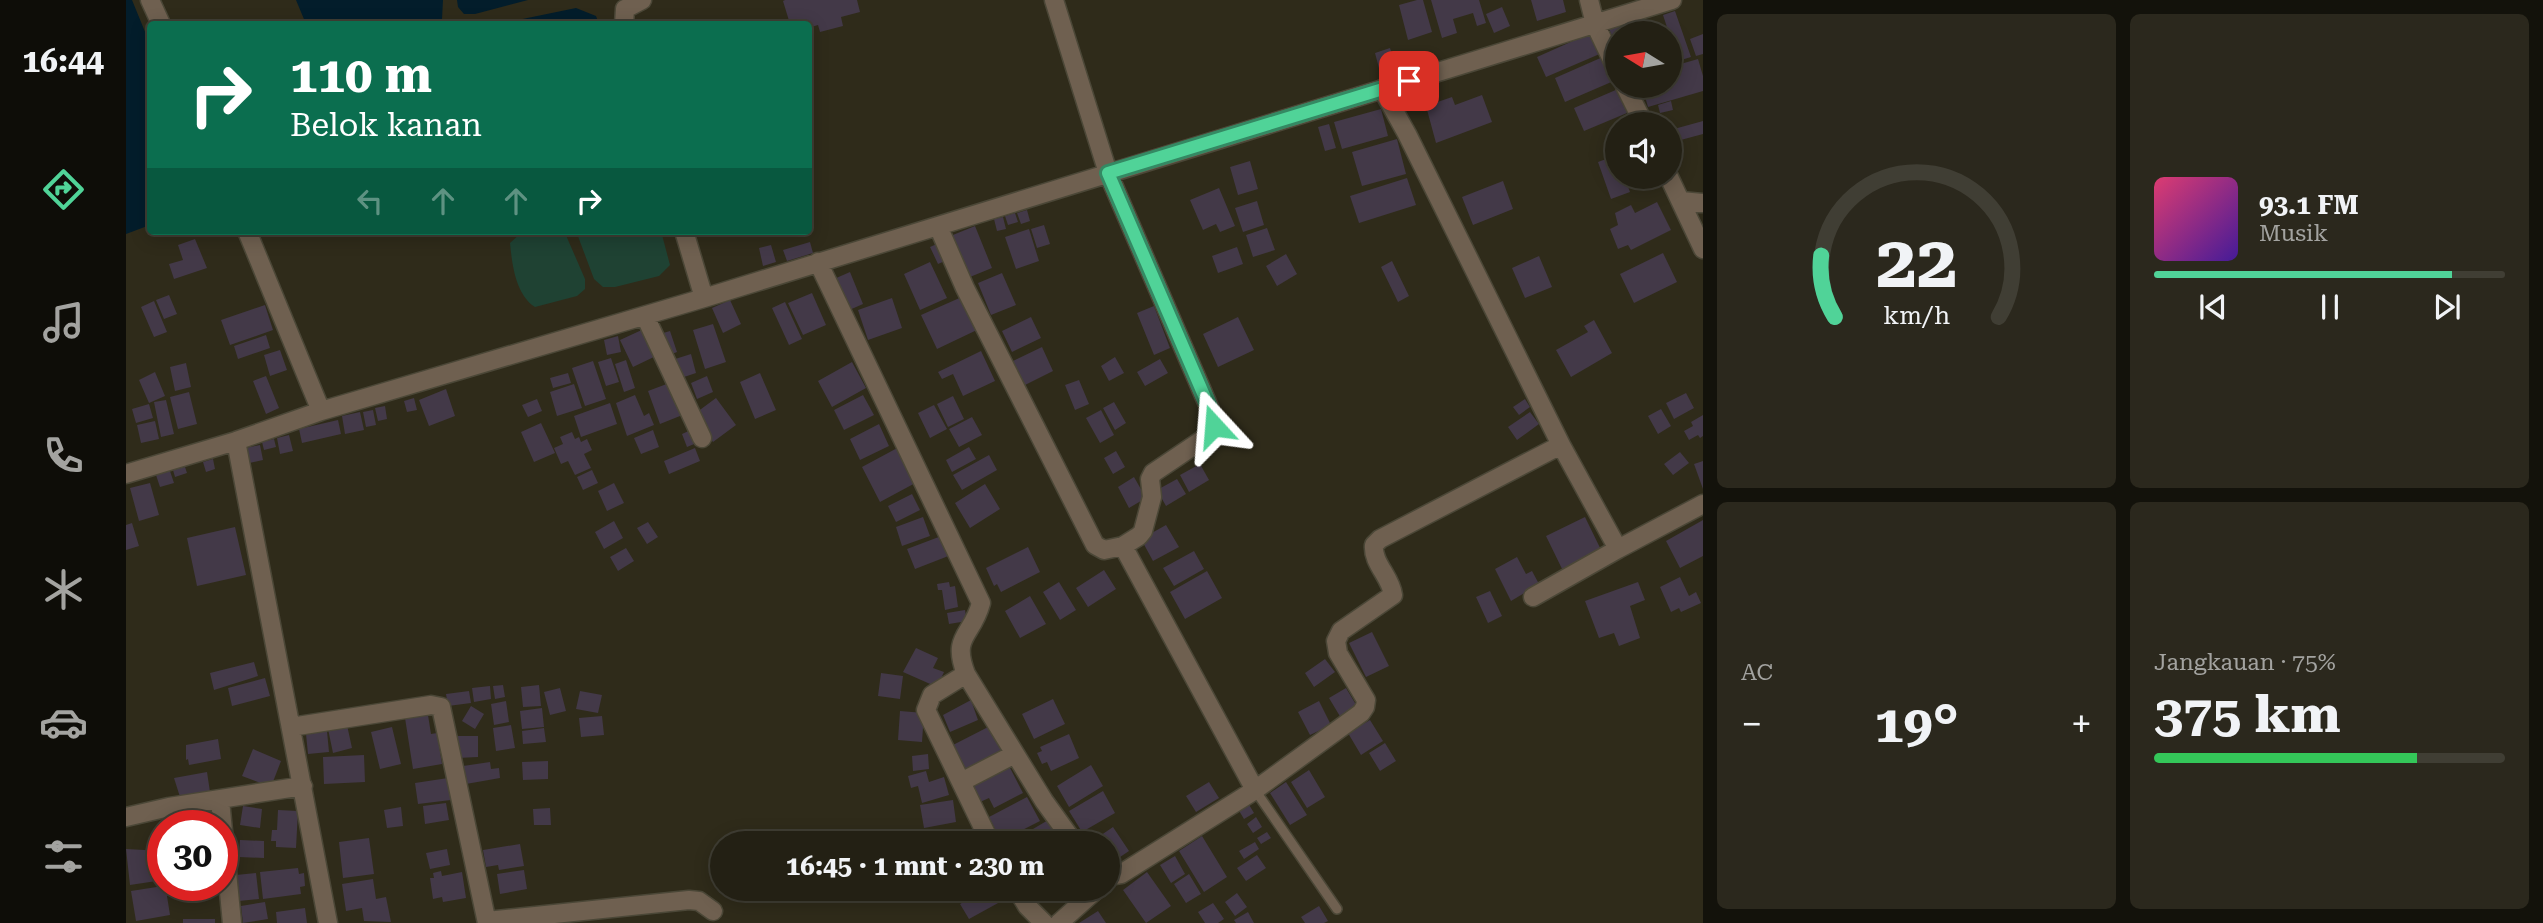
<!DOCTYPE html>
<html lang="id">
<head>
<meta charset="utf-8">
<style>
  :root { --surface:#232014; --page:#2b281d; --text:#f1f3f6; --muted:#a3a3a0; --line:#403e34; --accent:#50d398 }
  body { margin:0; font-family:"Roboto Serif",serif; background:var(--page); color:var(--text); height:100vh; display:flex; flex-direction:column; font-size:26px; white-space:nowrap }
  * { box-sizing:border-box; margin:0 }
  p { font-size:23px; color:var(--muted) }
  .icon { flex:none; width:38px; height:38px; fill:none; stroke:currentColor; stroke-width:2; stroke-linecap:round; stroke-linejoin:round }
  .map { position:relative; flex:1; overflow:hidden }
  .side { display:flex; flex-direction:column; gap:14px; padding:14px; background:#13120b; width:840px }
  .side>* { flex:none }
  .hud { position:absolute; left:21px; top:21px; width:665px; height:214px; border-radius:7px; box-shadow:0 4px 18px #0003,0 0 0 2px var(--line); background:#0b6e4f; color:#fff; overflow:hidden }
  .needle { width:46px; rotate:281deg }
  .tools { position:absolute; left:1479px; top:21px; display:grid; gap:14px }
  .tools a { display:grid; place-items:center; width:77px; height:77px; border-radius:50%; background:var(--surface); box-shadow:0 4px 18px #0003,0 0 0 2px var(--line); font-size:35px }
  .speed { position:absolute; left:21px; top:810px; display:flex; gap:14px; font-size:35px; font-weight:700; text-align:center }
  .speed>* { display:grid; place-content:center; width:91px; height:91px; border-radius:50%; background:var(--surface); box-shadow:0 4px 18px #0003,0 0 0 2px var(--line); line-height:1 }
  .speed .limit { border:10px solid #d22; background:#fff; color:#111 }
  .pin { position:absolute; display:grid; place-items:center; width:60px; height:60px; color:#fff; margin:-30px; border-radius:14px; box-shadow:0 4px 10px #0006 }
  .me { position:absolute; width:77px; margin:-38px; rotate:341deg; stroke-linejoin:round; filter:drop-shadow(0 0 5px #0008) }
  .turn { display:flex; align-items:center; gap:24px; height:147px; padding:0 28px; font-size:32px }
  .turn .icon { width:91px; height:91px; stroke-width:2.5 }
  .turn b { display:block; font-size:49px; line-height:60px }
  .lanes { display:flex; align-items:center; height:66px; padding:0 28px; background:#0003; justify-content:center; gap:35px; direction:ltr }
  .lanes .off { opacity:.35 }
  .big { font-size:52px; font-weight:700; line-height:1.1 }
  .side .widget { flex:1; display:flex; flex-direction:column; justify-content:center; gap:10px; min-width:0; padding:0 24px; border-radius:10px; background:var(--page) }
  .side .dial { align-items:center; gap:0 }
  .dial svg { height:182px; overflow:visible; fill:none; stroke:var(--line); stroke-width:7; stroke-linecap:round; text-anchor:middle }
  .dial text { fill:var(--text); stroke:none }
  .song { display:flex; align-items:center; gap:21px }
  .cover { width:84px; height:84px; border-radius:10px; background:linear-gradient(135deg,hsl(340 70% 55%),hsl(260 70% 35%)) }
  .played { height:7px; border-radius:4px; background:linear-gradient(90deg,var(--accent) 85%,var(--line) 85%) }
  .keys { display:flex; justify-content:space-around; direction:ltr }
  .heat { display:flex; justify-content:space-between; align-items:center; font-size:38px; direction:ltr }
  .charge { height:10px; border-radius:5px; background:linear-gradient(90deg,#34c759 75%,var(--line) 0) }
  .side .tiles { flex:1; display:grid; gap:14px; grid-template-columns:repeat(2,1fr) }
  .trip { position:absolute; left:584px; top:831px; width:410px; height:70px; border-radius:35px; background:var(--surface); box-shadow:0 4px 18px #0003,0 0 0 2px var(--line); font-weight:700; line-height:70px; text-align:center }
  main { display:flex; flex:1; min-height:0 }
  .tabs { display:flex; flex-direction:column; width:126px; justify-content:space-around; align-items:center; background:#0e0d08; color:var(--muted) }
  .tabs .icon { width:49px; height:49px }
  .tabs .selected { color:var(--accent) }
  .tabs b { font-size:32px; color:var(--text) }
  .map>svg:first-child { display:block }
  .green { fill:#1f4233 }
  .water { fill:#031d2b }
  .building { fill:#433948 }
  .lines { fill:none; stroke-linecap:round; stroke-linejoin:round }
  .service-casing { stroke:#4b4737; stroke-width:12 }
  .minor-casing { stroke:#4b4737; stroke-width:21 }
  .service { stroke:#6f6050; stroke-width:9 }
  .minor { stroke:#6f6050; stroke-width:18 }
  .route-casing { stroke:#348963; stroke-width:18 }
  .route { stroke:#50d398; stroke-width:12 }
</style>
</head>
<body>
<main>
<nav class="tabs">
<b>16:44</b>
<svg class="icon selected" aria-label="directions" viewBox="0 0 24 24"><path d="M12 3l9 9-9 9-9-9zM9 14v-3h6M13 9l2 2-2 2"/></svg>
<svg class="icon" aria-label="music" viewBox="0 0 24 24"><path d="M9 18V5l10-2v13"/><circle cx="6" cy="18" r="3"/><circle cx="16" cy="16" r="3"/></svg>
<svg class="icon" aria-label="phone" viewBox="0 0 24 24"><path d="M5 4h4l2 5-3 2q2 4 5 5l2-3 5 2v4C11 20 4 13 5 4z"/></svg>
<svg class="icon" aria-label="climate" viewBox="0 0 24 24"><path d="M12 3v18M4 7l16 10M4 17L20 7"/></svg>
<svg class="icon" aria-label="car" viewBox="0 0 24 24"><path d="M5 17H2v-5l4-1 3-4h7l3 4 3 1v5h-3M9 17h6M6 11h13"/><circle cx="7" cy="17" r="2"/><circle cx="17" cy="17" r="2"/></svg>
<svg class="icon" aria-label="filters" viewBox="0 0 24 24"><path d="M4 7h16M4 17h16"/><circle cx="9" cy="7" r="2"/><circle cx="15" cy="17" r="2"/></svg>
</nav>
<div class="map">
<svg width="1577" height="923" viewBox="0 0 1577 923">
  <rect width="100%" height="100%" fill="#2f2b1a"/>
  <!-- green -->
  <path class="green" d="M404,231H437L439,233L459,279V289L451,296L409,307C390,295 386,265 384,243L394,234Z
    M450,231H535L544,265L533,276L489,287H477L468,279Z"/>
  <!-- water -->
  <path class="water" d="M0,0H6L24,44V225L0,234Z
    M170,0H317L316,19L308,24H180Z
    M331,0H402L349,14H338L332,7Z
    M450,8L470,16L473,24H372Z"/>
  <!-- building -->
  <path class="building" d="M659,0H731L734,12L715,17L717,26L694,32L692,25L682,28V24H664L657,1Z
    M1291,0H1297L1306,32L1282,40L1273,5Z
    M1305,0H1353L1360,23L1351,26L1347,13L1327,19L1331,33L1316,38Z
    M1405,0H1437L1440,12L1411,21Z
    M1376,7L1384,26L1368,33L1360,14Z
    M1549,11L1565,57L1552,61L1537,15Z
    M1517,16L1521,28L1502,33L1499,23Z
    M1496,24L1500,33H1491V37L1487,38L1483,29Z
    M1467,32L1476,53L1420,77L1411,57Z
    M1577,34V54L1570,56L1564,39Z
    M1264,48L1270,67L1254,72L1249,53Z
    M1479,56L1490,80L1439,102L1429,78Z
    M1572,59L1577,76V91L1522,107L1516,86H1544V67Z
    M1492,89L1501,113L1458,131L1448,108Z
    M1356,95L1366,122L1310,143L1300,106L1326,97L1329,105Z
    M1545,101L1547,110L1534,113L1532,105Z
    M1255,109L1262,136L1216,149L1208,122Z
    M1577,121V134L1551,141L1548,129Z
    M1203,124L1210,148L1199,151L1192,127Z
    M1271,139L1280,174L1236,186L1226,152Z
    M1491,155V177H1521L1501,184L1504,192L1485,199L1472,162Z
    M1124,161L1132,189L1112,195L1104,167Z
    M1281,178L1290,205L1233,223L1224,196Z
    M1377,181L1387,209L1347,225L1336,197Z
    M1093,188L1109,226L1094,232L1090,224L1077,230L1064,200Z
    M1131,201L1138,225L1117,232L1109,208Z
    M1531,202L1545,230L1505,250L1502,245L1492,249L1484,229L1492,225L1489,213L1505,205L1509,213Z
    M901,210L904,221L895,224L891,213Z
    M889,213L892,222L882,225L879,216Z
    M877,217L880,229L871,231L868,219Z
    M918,225L924,244L911,248L905,229Z
    M849,226L866,268L839,279L822,237Z
    M1141,228L1149,250L1127,257L1120,235Z
    M903,229L913,261L890,269L879,237Z
    M69,239L81,268L48,279L43,264L57,260L52,245Z
    M684,242L687,253L661,261L657,250Z
    M813,243L821,260L812,264L804,247Z
    M645,245L650,262L637,266L633,248Z
    M1111,247L1117,264L1092,273L1086,256Z
    M1537,253L1551,282L1508,303L1494,274Z
    M1160,254L1171,274L1151,286L1140,266Z
    M1413,256L1426,287L1399,298L1386,268Z
    M1266,261L1283,296L1272,302L1255,267Z
    M804,262L821,298L794,310L778,274Z
    M724,272L737,304L721,311L708,279Z
    M876,273L890,305L865,315L852,283Z
    M686,293L700,325L677,335L662,303Z
    M43,295L51,314L38,319L30,300Z
    M838,296L853,329L811,349L795,315Z
    M766,298L776,328L742,340L732,310Z
    M604,300L615,324L597,333L586,308Z
    M28,301L41,332L28,337L15,307Z
    M659,302L676,339L663,345L646,308Z
    M139,305L147,330L104,345L95,320Z
    M1028,306L1044,348L1028,355L1011,313Z
    M905,317L915,338L886,352L876,331Z
    M1112,317L1128,350L1092,367L1077,334Z
    M1468,320L1486,353L1445,377L1430,350L1462,332L1458,326Z
    M587,324L600,362L579,369L567,330Z
    M520,328L532,355L507,367L494,340Z
    M544,331L551,352L541,356L534,334Z
    M140,335L144,348L112,359L108,346Z
    M492,336L495,352L481,355L478,340Z
    M916,347L927,371L897,386L885,362Z
    M154,350L161,370L144,376L138,355Z
    M855,351L869,381L837,396L827,374L816,379L812,372Z
    M565,354L570,373L552,379L546,360Z
    M989,357L998,373L983,381L975,366Z
    M485,358L493,382L480,386L472,362Z
    M1034,359L1042,373L1019,386L1011,372Z
    M500,360L509,388L498,392L489,364Z
    M467,361L480,399L459,406L446,368Z
    M726,362L740,388L706,407L692,381Z
    M60,363L65,387L49,391L44,367Z
    M29,372L39,396L23,403L13,380Z
    M442,373L445,383L427,388L424,378Z
    M634,373L650,410L629,419L614,382Z
    M140,376L153,408L140,414L127,381Z
    M581,376L587,392L571,399L565,383Z
    M953,380L963,404L949,410L939,385Z
    M546,382L559,414L534,424L522,391Z
    M448,384L456,408L431,416L424,392Z
    M320,389L329,416L303,426L293,400Z
    M63,392L71,424L52,429L44,397Z
    M1560,393L1568,408L1548,419L1540,403Z
    M509,395L518,416L523,413L528,425L501,436L490,403Z
    M737,395L748,415L718,430L708,410Z
    M827,396L838,419L822,427L811,404Z
    M288,398L291,410L281,412L278,401Z
    M590,398L610,425L587,442L567,415Z
    M411,399L416,411L402,417L396,405Z
    M1399,399L1404,407L1393,415L1387,407Z
    M40,400L48,434L35,437L28,402Z
    M988,402L1000,423L989,430L977,408Z
    M484,403L491,424L455,437L448,416Z
    M23,404L27,418L10,423L6,409Z
    M808,405L821,429L804,438L792,413Z
    M259,406L261,419L252,421L249,408Z
    M1535,409L1545,426L1532,434L1522,416Z
    M247,410L250,425L240,427L237,412Z
    M975,410L988,435L974,443L960,418Z
    M234,412L238,430L219,434L216,416Z
    M1404,412L1413,424L1391,440L1382,427Z
    M1577,415V436L1574,438L1572,435L1563,440L1558,431L1567,426L1565,422Z
    M846,417L856,435L833,447L823,429Z
    M212,420L215,434L176,443L173,429Z
    M29,421L33,439L15,443L11,425Z
    M415,423L429,453L408,462L395,432Z
    M753,424L763,446L734,460L724,439Z
    M567,429L573,442L561,447L556,434Z
    M527,430L533,447L515,454L508,438Z
    M446,432L449,439L453,437L455,442L461,439L466,450L458,454L465,468L449,475L442,461L435,464L428,448L437,444L434,437Z
    M163,435L167,451L154,454L151,438Z
    M148,439L150,447L138,450L136,442Z
    M134,445L137,460L119,464L115,449Z
    M775,446L793,481L754,502L736,467Z
    M843,447L850,459L826,472L820,460Z
    M569,448L574,461L543,474L538,461Z
    M990,451L999,467L987,474L978,458Z
    M1554,452L1563,463L1547,475L1538,464Z
    M863,455L871,470L836,490L827,475Z
    M87,459L89,469L80,472L77,462Z
    M1577,461V489L1568,464Z
    M1074,464L1083,480L1063,492L1054,475Z
    M59,467L61,473L49,477L47,470Z
    M466,470L472,483L457,490L451,477Z
    M44,471L48,483L34,487L30,475Z
    M1008,477L1020,498L1003,508L992,487Z
    M1051,479L1060,494L1040,506L1031,490Z
    M24,483L33,515L13,521L4,488Z
    M488,483L498,503L481,511L472,491Z
    M859,484L874,509L844,528L829,503Z
    M786,494L794,510L770,522L762,506Z
    M797,517L804,536L776,546L770,527Z
    M1459,517L1478,556L1439,575L1420,536Z
    M1577,520V556L1554,568L1540,541Z
    M488,521L497,538L478,549L469,532Z
    M522,522L532,537L521,544L511,528Z
    M6,523L13,546L0,550V525Z
    M1040,525L1053,547L1027,561L1015,539Z
    M109,527L120,575L71,586L61,538Z
    M818,535L825,555L789,569L781,549Z
    M902,547L914,572L875,592L871,584L868,586L860,568Z
    M500,548L508,561L492,571L484,557Z
    M1068,551L1078,569L1048,586L1037,568Z
    M1391,557L1400,574L1406,571L1413,584L1385,601L1369,569Z
    M978,570L990,589L962,607L950,588Z
    M1081,571L1096,598L1059,619L1044,592Z
    M1554,577L1563,596L1570,592L1575,603L1555,612L1553,608L1545,612L1534,587Z
    M823,582L824,587L829,586L832,607L819,610L816,590H812L811,584Z
    M933,582L950,610L934,620L917,592Z
    M1512,582L1519,600L1504,606L1514,638L1493,646L1488,633L1473,638L1459,601Z
    M1364,591L1376,616L1362,623L1350,597Z
    M904,596L920,624L894,638L879,611Z
    M839,610L841,621L823,624L821,613Z
    M1246,632L1263,666L1240,677L1223,643Z
    M790,648L812,658L807,668L818,672L811,687L777,672Z
    M1199,659L1209,672L1188,687L1179,673Z
    M128,662L132,676L88,690L84,673Z
    M755,673L777,676L774,699L752,696Z
    M139,678L144,696L106,706L102,688Z
    M377,685L379,697L369,699L367,686Z
    M413,685L415,706L397,707L395,687Z
    M364,686L365,699L348,702L346,688Z
    M434,688L440,711L424,715L418,692Z
    M1220,688L1232,708L1215,718L1203,698Z
    M343,691L345,703L322,706L320,694Z
    M454,691L476,695L472,713L450,709Z
    M927,699L939,724L908,739L896,714Z
    M845,700L852,720L824,732L817,715Z
    M380,701L383,722L368,725L365,704Z
    M1193,701L1205,725L1184,735L1172,712Z
    M345,706L358,714L349,729L336,721Z
    M416,708L418,727L396,729L394,711Z
    M774,711L798,713L796,742L772,740Z
    M302,715L305,734L311,733L316,764L287,769L279,718Z
    M476,716L478,735L455,737L453,718Z
    M1244,720L1257,741L1235,755L1222,733Z
    M221,725L226,748L207,753L202,729Z
    M385,725L389,748L370,751L367,728Z
    M866,725L882,757L843,777L827,745Z
    M266,727L275,764L254,769L245,732Z
    M418,728L420,742L397,744L396,731Z
    M201,731L203,752L182,754L180,734Z
    M943,734L953,758L925,771L921,762L916,764L911,753L916,751L914,747Z
    M331,736H352V757L331,758Z
    M92,739L95,759L63,765L62,759L60,760V745Z
    M1259,743L1270,761L1254,771L1243,753Z
    M127,749L155,761L145,787L116,776Z
    M802,754L803,769L787,771L786,756Z
    M238,755L239,782L198,784L197,757Z
    M422,761V779L397,780L396,762Z
    M364,762L365,769L373,768L374,778L340,784L337,766Z
    M965,765L977,786L943,807L931,786Z
    M883,766L897,793L868,808L863,798L854,802L846,786Z
    M1183,770L1199,797L1181,808L1165,782Z
    M800,771L803,782L818,777L823,795L796,803L792,786L785,788L782,776Z
    M81,772L84,792L54,797L48,778Z
    M322,778L325,800L292,804L289,783Z
    M1083,782L1093,798L1070,812L1060,796Z
    M1160,782L1181,815L1164,825L1144,793Z
    M977,791L989,813L956,832L943,811Z
    M901,797L914,821L875,841L863,817Z
    M827,800L830,822L798,828L794,805Z
    M320,803L323,820L299,824L297,806Z
    M1122,803L1128,813L1118,819L1112,809Z
    M117,806L136,809L134,828L114,825Z
    M275,807L277,826L261,828L258,810Z
    M424,808L425,825H408L407,809Z
    M152,810L172,811L170,848L150,847V841H145L146,830H151Z
    M1130,817L1136,827L1127,833L1121,824Z
    M924,819L935,837L925,844H899L895,836Z
    M987,827L1003,851L982,865V844H962Z
    M1141,832L1145,838L1135,844L1131,838Z
    M1076,836L1101,877L1078,892L1053,851Z
    M243,838L248,874L217,878L213,842Z
    M114,840L138,841V858L113,857Z
    M1129,842L1133,849L1118,859L1113,851Z
    M394,844L398,866L373,870L372,865L360,867L357,850Z
    M0,849L37,851V880L4,885Z
    M321,849L324,865L304,869L300,853Z
    M1131,855L1140,868L1120,881L1111,868Z
    M1049,856L1059,874L1045,883L1034,865Z
    M172,868L173,874L178,873L179,886L174,887L175,894L137,899L134,872Z
    M398,870L401,889L374,894L371,874Z
    M315,871L316,876L336,872L340,898L317,902L316,897L307,899L304,878H308L307,873Z
    M1021,872L1045,906L1020,923L997,890Z
    M130,873L133,899L113,901L110,875Z
    M1063,874L1075,894L1060,903L1048,884Z
    M247,879L250,899L260,897L265,922L238,921L236,908L220,911L216,884Z
    M37,886H47L48,895L41,896L44,915L10,921L5,891Z
    M831,889H853L836,898Z
    M861,889H878L883,897L843,919L834,904Z
    M1111,893L1121,907L1109,916L1099,902Z
    M139,902L142,919L117,923L115,906Z
    M1087,903L1098,919L1092,923H1079L1072,912Z
    M1193,906L1202,921L1198,923H1179L1175,917Z
    M179,908L181,923H151L150,912Z
    M972,911L980,923H953Z
    M1122,912L1128,923H1110L1108,920Z
    M57,919H89V923H57Z"/>
  <g class="lines">
    <defs>
      <path id="service" d="M1129,790L1211,909"/>
      <path id="minor" d="M24,0L35,24
        M1463,0L1469,24L1491,70
        M498,24L499,9L516,0
        M1499,86L1518,124
        M1256,89L1281,134L1435,445L1492,549L1577,504
        M1543,177L1577,249
        M1555,201L1577,203
        M812,226L839,288L969,545L978,550L997,546L1013,536L1017,531L1026,497L1024,479L1027,473L1085,434L1088,426L1086,414L982,173L928,0
        M121,231L195,411
        M558,231L578,298
        M692,262L855,603C846,637 825,635 840,674L918,801L949,844
        M519,316L576,438
        M110,441L202,923
        M0,474L110,441L195,411L578,298L1546,0
        M997,546L1129,790
        M1407,597L1492,549
        M840,674L806,695L800,710L865,844
        M165,727L305,705L315,707L361,923
        M835,782L889,754
        M94,800L106,923
        M0,817L43,807L177,786
        M982,876L995,874L1129,790L1235,713L1239,707L1240,700L1212,653L1210,641L1215,631L1267,595C1265,577 1246,563 1248,545L1254,539L1435,445
        M891,889L901,906L918,923
        M361,921L563,900L573,901L587,911
        M933,923L971,889"/>
    </defs>
    <!-- service casing -->
    <use href="#service" class="service-casing"/>
    <!-- minor casing -->
    <use href="#minor" class="minor-casing"/>
    <!-- service -->
    <use href="#service" class="service"/>
    <!-- minor -->
    <use href="#minor" class="minor"/>
  </g>
  <g class="lines">
    <defs>
      <path id="route" d="M1088,426L1086,414L982,173L1283,81"/>
    </defs>
    <!-- route casing -->
    <use href="#route" class="route-casing"/>
    <!-- route -->
    <use href="#route" class="route"/>
  </g>
</svg>
<div class="tools">
<a><svg class="needle" viewBox="-14 -14 28 28"><path d="M0-13l5 13h-10z" fill="#e53935"/><path d="M0 13l5-13h-10z" fill="#a3a3a0"/></svg></a>
<a><svg class="icon" aria-label="sound" viewBox="0 0 24 24"><path d="M4 9h4l5-4v14l-5-4H4zM17 9q2 3 0 6"/></svg></a>
</div>
<div class="speed"><div class="limit">30</div></div>
<div class="pin" style="left:1283px;top:81px;background:#d93025"><svg class="icon" aria-label="arrive" viewBox="0 0 24 24"><path d="M6 21V4h12l-3 4 3 4H6"/></svg></div>
<svg class="me" style="left:1088px;top:426px" viewBox="-20 -20 40 40"><path d="M0-17L14 15 0 8-14 15z" fill="#50d398" stroke="#fff" stroke-width="4"/></svg>
<div class="trip">16:45 · 1 mnt · 230 m</div>
<div class="hud">
<div class="turn"><svg class="icon" aria-label="right" viewBox="0 0 24 24"><path d="M7 20v-9h11M14 6l5 5-5 5"/></svg><div><b>110 m</b>Belok kanan</div></div>
<div class="lanes"><svg class="icon off" aria-label="left" viewBox="0 0 24 24"><path d="M17 20v-9H6M10 6l-5 5 5 5"/></svg><svg class="icon off" aria-label="ahead" viewBox="0 0 24 24"><path d="M12 20V5M6 11l6-6 6 6"/></svg><svg class="icon off" aria-label="ahead" viewBox="0 0 24 24"><path d="M12 20V5M6 11l6-6 6 6"/></svg><svg class="icon" aria-label="right" viewBox="0 0 24 24"><path d="M7 20v-9h11M14 6l5 5-5 5"/></svg></div>
</div>
</div>
<section class="side">
<div class="tiles">
<div class="widget dial"><svg viewBox="0 0 100 80">
<path d="M14 69A42 42 0 1 1 86 69"/>
<path d="M14 69A42 42 0 0 1 8 42" stroke="#50d398"/>
<text x="50" y="56" font-size="32" font-weight="700">22</text>
<text x="50" y="72" font-size="11">km/h</text>
</svg></div>
<div class="widget">
<div class="song"><i class="cover"></i><div><b>93.1 FM</b><p>Musik</p></div></div>
<div class="played"></div>
<div class="keys"><svg class="icon" aria-label="previous" viewBox="0 0 24 24"><path d="M18 5L8 12l10 7zM5 5v14"/></svg><svg class="icon" aria-label="pause" viewBox="0 0 24 24"><path d="M8 5v14M16 5v14"/></svg><svg class="icon" aria-label="next" viewBox="0 0 24 24"><path d="M6 5l10 7-10 7zM19 5v14"/></svg></div>
</div>
<div class="widget"><p>AC</p>
<div class="heat"><a>−</a><b class="big">19°</b><a>+</a></div>
</div>
<div class="widget"><p>Jangkauan · 75%</p><b class="big">375 km</b><div class="charge"></div></div>
</div>
</section>
</main>
</body>
</html>
